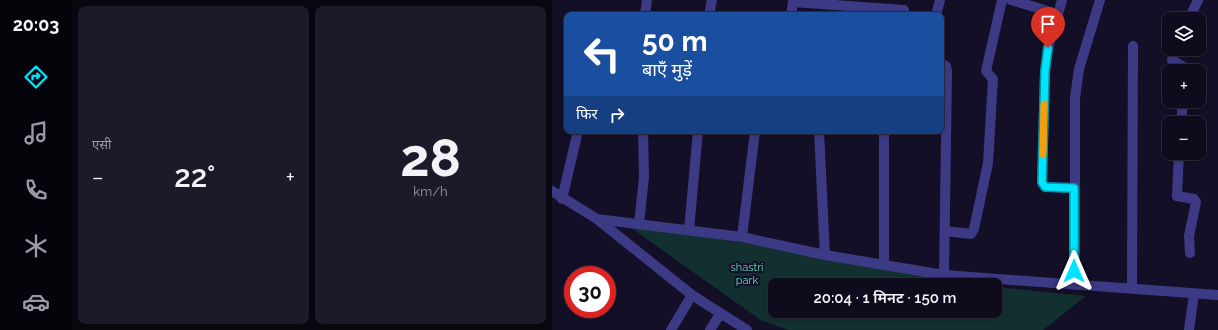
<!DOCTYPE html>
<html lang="hi">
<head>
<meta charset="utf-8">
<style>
  :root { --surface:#0e0b1c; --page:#1c1929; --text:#f1f3f6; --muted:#9b9ba3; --line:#2e2b3b; --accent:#00e5ff }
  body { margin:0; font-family:Raleway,"Noto Sans Devanagari",sans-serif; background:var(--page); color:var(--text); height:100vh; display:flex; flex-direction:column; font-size:15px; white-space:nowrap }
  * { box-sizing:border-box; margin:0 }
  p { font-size:13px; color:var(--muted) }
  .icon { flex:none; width:22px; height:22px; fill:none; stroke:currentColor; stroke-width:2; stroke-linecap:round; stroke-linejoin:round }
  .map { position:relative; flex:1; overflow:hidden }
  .details { display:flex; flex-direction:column; gap:6px; padding:6px; background:#08060f; width:480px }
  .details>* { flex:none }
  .hud { position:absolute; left:12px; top:12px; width:380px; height:122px; border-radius:8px; box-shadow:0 2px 6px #0003,0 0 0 1px var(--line); background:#1a4fa0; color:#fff; overflow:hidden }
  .tools { position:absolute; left:610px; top:12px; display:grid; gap:8px }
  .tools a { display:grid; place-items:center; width:44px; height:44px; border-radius:8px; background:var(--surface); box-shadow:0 2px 6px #0003,0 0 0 1px var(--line); font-size:20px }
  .speed { position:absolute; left:12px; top:266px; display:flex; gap:8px; font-size:20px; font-weight:700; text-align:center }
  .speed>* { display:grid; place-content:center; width:52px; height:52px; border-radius:50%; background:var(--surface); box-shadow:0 2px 6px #0003,0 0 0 1px var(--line); line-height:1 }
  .speed .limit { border:6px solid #d22; background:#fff; color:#111 }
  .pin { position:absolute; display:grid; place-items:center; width:34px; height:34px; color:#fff; margin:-41px -17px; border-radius:50% 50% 50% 0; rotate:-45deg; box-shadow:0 0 4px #0007 }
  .pin .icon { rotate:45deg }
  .me { position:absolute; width:44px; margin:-22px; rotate:0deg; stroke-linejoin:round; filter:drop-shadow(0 0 3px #0008) }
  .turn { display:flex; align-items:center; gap:14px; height:84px; padding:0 12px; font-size:18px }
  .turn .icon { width:52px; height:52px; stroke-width:2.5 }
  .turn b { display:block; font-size:28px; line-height:34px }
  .then { display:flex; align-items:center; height:38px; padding:0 12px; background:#0003; gap:8px; font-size:15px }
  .big { font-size:30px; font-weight:600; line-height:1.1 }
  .details .widget { flex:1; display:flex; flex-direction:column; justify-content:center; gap:6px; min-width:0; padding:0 14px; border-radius:8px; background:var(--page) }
  .details .dial { align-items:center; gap:0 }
  .dial b { font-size:52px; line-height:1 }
  .heat { display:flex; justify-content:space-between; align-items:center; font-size:22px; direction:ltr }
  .details .tiles { flex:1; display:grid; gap:6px; grid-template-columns:repeat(2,1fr) }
  .trip { position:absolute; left:216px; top:278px; width:234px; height:40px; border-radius:8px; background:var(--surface); box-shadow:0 2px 6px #0003,0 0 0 1px var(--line); font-weight:600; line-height:40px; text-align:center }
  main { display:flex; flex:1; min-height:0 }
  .tabs { display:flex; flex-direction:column; width:72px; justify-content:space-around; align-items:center; background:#06040b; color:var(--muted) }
  .tabs .icon { width:28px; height:28px }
  .tabs .active { color:var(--accent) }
  .tabs b { font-size:18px; color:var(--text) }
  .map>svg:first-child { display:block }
  .green { fill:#12302f }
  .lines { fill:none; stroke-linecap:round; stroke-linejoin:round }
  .minor { stroke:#3d3a85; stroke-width:10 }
  .tertiary { stroke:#3d3a85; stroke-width:10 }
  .route-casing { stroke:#0095a6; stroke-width:10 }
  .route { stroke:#00e5ff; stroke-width:7 }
  .slow { stroke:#f59e0b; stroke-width:7 }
  .labels { text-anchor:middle; stroke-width:4; stroke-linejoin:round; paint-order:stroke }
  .park-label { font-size:11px; fill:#5fe0c0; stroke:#130f26 }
</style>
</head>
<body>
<main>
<nav class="tabs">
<b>20:03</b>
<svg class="icon active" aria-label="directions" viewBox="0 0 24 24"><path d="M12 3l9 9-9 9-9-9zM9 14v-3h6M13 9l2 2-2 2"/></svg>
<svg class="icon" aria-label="music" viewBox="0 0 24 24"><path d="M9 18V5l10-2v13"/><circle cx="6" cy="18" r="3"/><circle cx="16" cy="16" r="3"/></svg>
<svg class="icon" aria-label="phone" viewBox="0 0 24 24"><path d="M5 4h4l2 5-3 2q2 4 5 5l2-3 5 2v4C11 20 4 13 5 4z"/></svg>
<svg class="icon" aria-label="climate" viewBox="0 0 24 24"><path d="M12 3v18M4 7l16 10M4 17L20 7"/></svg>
<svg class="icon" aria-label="car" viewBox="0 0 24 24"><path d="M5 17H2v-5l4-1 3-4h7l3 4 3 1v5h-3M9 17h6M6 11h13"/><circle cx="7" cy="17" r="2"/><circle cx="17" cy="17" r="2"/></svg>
</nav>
<section class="details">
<div class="tiles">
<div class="widget"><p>एसी</p>
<div class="heat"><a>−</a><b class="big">22°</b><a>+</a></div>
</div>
<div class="widget dial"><b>28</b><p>km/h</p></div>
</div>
</section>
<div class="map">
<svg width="666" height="330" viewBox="0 0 666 330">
  <rect width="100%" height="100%" fill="#130f26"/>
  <!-- green -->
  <path class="green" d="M71,222L434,285H223V311H443V287L534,296L491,330H237L210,321Z"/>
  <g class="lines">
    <!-- minor -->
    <path class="minor" d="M459,0L506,14
      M510,0L496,48L493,71L490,183L493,187L522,188
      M93,15L95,0
      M157,15L160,0
      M239,15L241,2L352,10
      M384,15L388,0
      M637,19L646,0
      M623,49L620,60L632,67L634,71
      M389,64L394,66L395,71L392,275
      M629,123L631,101
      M267,131L273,255
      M627,153L625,196L642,199L644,202L637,236L638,253
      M10,199L26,131
      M45,219L140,295L195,330
      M87,224L92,177L91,131
      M137,230L146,131
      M393,231L419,234L422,229L436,163L441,79L434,71L450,0
      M190,237L203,131
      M332,264V131
      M523,285V98L527,69L548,0
      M580,288L581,46
      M119,330L140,295
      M158,330L168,314
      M637,330L642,294"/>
    <!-- tertiary -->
    <path class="tertiary" d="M0,191L45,219L190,237L273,255L392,275L666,295"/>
  </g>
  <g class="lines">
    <defs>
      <path id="route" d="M496,48L493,71L490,182L493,187L522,188V271"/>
    </defs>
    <!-- route casing -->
    <use href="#route" class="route-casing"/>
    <!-- route -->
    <use href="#route" class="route"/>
    <!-- slow -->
    <path class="slow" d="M491,154L492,104"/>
  </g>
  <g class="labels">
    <!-- park labels -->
    <g class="park-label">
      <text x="195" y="271">shastri<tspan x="195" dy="13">park</tspan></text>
    </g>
  </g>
</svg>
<div class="tools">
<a><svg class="icon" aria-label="layers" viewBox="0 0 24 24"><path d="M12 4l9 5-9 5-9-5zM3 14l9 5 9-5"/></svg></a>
<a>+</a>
<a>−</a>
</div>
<div class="speed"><div class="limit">30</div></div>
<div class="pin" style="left:496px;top:48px;background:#d93025"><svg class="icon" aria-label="arrive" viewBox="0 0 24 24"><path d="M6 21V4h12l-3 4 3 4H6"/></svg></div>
<svg class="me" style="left:522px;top:271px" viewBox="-20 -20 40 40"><path d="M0-17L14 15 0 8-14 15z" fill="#00e5ff" stroke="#fff" stroke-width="4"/></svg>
<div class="trip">20:04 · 1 मिनट · 150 m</div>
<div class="hud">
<div class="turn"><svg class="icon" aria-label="left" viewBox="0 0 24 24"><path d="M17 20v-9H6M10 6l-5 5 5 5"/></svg><div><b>50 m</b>बाएँ मुड़ें</div></div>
<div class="then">फिर<svg class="icon" aria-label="right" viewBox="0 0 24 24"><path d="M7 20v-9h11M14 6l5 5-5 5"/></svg></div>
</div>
</div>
</main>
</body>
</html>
